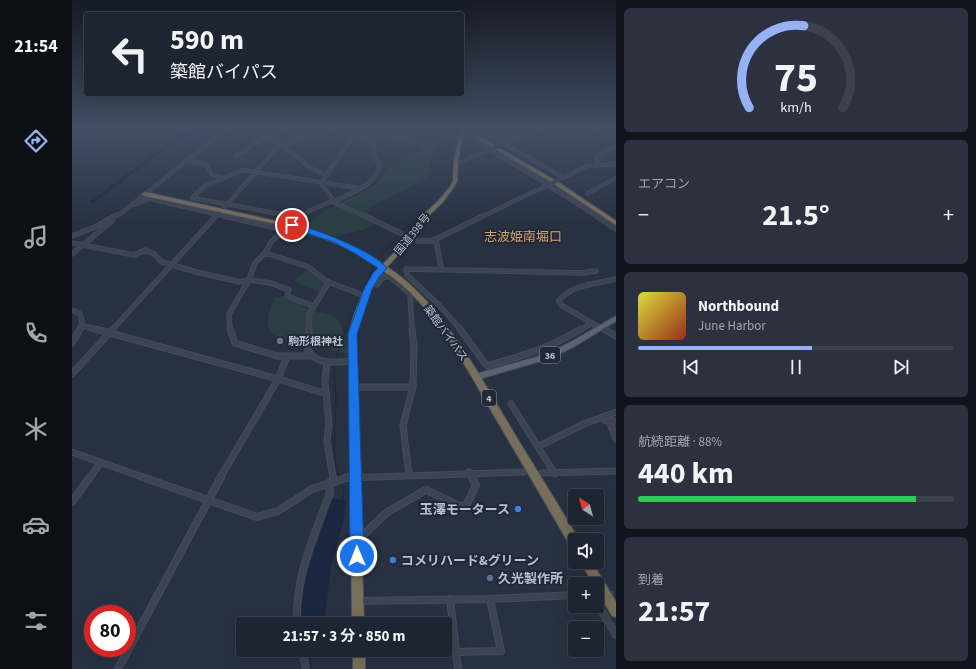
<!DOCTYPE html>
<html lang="ja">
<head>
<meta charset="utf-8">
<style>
  :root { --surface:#1e2532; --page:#2b313e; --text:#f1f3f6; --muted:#a1a5ac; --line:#3c424d; --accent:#96b1f4 }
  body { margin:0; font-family:"Source Sans 3","Noto Sans JP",sans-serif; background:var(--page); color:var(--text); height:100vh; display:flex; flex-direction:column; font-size:15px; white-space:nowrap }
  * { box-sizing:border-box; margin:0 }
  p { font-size:13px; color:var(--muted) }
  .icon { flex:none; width:22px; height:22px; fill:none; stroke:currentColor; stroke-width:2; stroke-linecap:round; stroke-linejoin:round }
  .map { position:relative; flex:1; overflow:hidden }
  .panel { display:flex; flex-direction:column; gap:8px; padding:8px; background:#10141c; width:360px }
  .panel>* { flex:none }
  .guide { position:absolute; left:12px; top:12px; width:380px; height:84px; border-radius:4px; box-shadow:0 4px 16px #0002,0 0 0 1px var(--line); background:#1e2532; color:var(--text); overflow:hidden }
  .needle { width:26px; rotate:323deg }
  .tools { position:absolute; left:496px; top:489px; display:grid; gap:8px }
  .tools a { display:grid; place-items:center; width:36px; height:36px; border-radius:4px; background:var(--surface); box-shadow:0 4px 16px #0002,0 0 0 1px var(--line); font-size:20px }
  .speed { position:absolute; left:12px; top:605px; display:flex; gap:8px; font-size:20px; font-weight:700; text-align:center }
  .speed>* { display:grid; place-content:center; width:52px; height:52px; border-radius:50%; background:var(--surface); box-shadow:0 4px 16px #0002,0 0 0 1px var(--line); line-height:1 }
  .speed .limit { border:6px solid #d22; background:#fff; color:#111 }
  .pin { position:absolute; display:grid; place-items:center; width:34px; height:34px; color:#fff; margin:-17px; border:2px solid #fff; border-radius:50%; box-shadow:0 1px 4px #0007 }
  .me { position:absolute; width:44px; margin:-22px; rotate:359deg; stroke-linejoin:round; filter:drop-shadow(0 0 3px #0008) }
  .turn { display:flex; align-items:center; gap:14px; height:84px; padding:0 20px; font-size:18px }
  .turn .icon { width:52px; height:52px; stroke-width:2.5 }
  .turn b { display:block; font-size:28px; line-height:34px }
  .big { font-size:30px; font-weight:700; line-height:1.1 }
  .panel .card { flex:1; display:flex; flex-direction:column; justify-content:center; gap:6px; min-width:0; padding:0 14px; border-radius:6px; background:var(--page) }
  .panel .dial { align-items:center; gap:0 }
  .dial svg { height:104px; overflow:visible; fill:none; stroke:var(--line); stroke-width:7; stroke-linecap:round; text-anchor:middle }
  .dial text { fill:var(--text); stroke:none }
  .song { display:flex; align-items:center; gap:12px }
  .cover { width:48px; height:48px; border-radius:6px; background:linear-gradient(135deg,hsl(60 70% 55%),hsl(10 70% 35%)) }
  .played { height:4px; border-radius:2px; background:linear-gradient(90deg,var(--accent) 55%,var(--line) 55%) }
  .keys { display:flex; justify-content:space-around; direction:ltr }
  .heat { display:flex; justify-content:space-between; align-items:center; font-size:22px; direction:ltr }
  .charge { height:6px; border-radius:3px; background:linear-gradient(90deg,#34c759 88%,var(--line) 0) }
  .trip { position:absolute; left:164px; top:617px; width:216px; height:40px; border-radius:4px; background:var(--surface); box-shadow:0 4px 16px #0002,0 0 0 1px var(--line); font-weight:700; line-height:40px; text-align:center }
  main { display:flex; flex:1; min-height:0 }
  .menu { display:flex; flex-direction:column; width:72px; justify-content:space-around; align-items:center; background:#0c0f14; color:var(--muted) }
  .menu .icon { width:28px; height:28px }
  .menu .active { color:var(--accent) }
  .menu b { font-size:18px; color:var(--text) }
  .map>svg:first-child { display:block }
  .green { fill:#2a3e43 }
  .water { fill:#1b2740 }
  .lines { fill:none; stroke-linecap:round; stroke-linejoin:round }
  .stream-far1 { stroke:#1b2740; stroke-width:1 }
  .stream { stroke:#1b2740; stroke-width:1.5 }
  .river { fill:#1b2740; fill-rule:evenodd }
  .minor-tunnel { stroke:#3e4657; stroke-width:6; stroke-dasharray:6 3.5; stroke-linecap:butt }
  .minor-far3-casing { stroke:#464c5b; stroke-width:4.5 }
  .minor-far2-casing { stroke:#464c5b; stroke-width:5.5 }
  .minor-far1-casing { stroke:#464c5b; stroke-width:7 }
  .minor-casing { stroke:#464c5b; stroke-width:8 }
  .major-casing { stroke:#464c5b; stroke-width:2 }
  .highway-casing { stroke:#474e5c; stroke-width:2 }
  .minor-far3 { stroke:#3c4352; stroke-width:3 }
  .minor-far2 { stroke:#3c4352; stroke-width:4 }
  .minor-far1 { stroke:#3c4352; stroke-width:5 }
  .minor { stroke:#3c4352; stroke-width:6 }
  .major { fill:#5b6272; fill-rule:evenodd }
  .highway { fill:#786f5a; fill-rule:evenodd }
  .minor-bridge-casing { stroke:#464c5b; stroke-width:4.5; stroke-linecap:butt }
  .highway-bridge-casing { stroke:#474e5c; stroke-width:6; stroke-linecap:butt }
  .minor-bridge { stroke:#3c4352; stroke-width:3 }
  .highway-bridge { stroke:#786f5a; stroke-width:4.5 }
  .route { fill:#1a73e8; stroke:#114b97 }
  .worship-dot { fill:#6b7280; stroke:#212837; stroke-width:1.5 }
  .shop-dot { fill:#3f7fe0; stroke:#212837; stroke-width:1.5 }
  .service-dot { fill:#5c6f8a; stroke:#212837; stroke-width:1.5 }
  .labels { text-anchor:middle; stroke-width:4; stroke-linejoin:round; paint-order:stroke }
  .shield { fill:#212837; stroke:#8c929f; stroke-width:1 }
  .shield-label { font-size:10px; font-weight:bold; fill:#babfcc }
  .street-label { font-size:11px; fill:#babfcc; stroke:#212837 }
  .poi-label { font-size:11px; font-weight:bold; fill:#babfcc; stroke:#212837; text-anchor:start }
  .quarter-label { font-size:13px; fill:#d2a46e; stroke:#212837 }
  .near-poi-label { font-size:13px; font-weight:bold; fill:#babfcc; stroke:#212837; text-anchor:start }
</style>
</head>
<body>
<main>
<nav class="menu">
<b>21:54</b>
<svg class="icon active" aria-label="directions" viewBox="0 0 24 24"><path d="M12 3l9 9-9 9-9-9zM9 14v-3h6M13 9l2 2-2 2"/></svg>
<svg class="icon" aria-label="music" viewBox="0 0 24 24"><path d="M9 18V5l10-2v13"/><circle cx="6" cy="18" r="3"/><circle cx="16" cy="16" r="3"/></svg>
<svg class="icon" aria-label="phone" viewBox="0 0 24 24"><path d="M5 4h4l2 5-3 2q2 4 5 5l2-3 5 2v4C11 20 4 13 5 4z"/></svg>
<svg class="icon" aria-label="climate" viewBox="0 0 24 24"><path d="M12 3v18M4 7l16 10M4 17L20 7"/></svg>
<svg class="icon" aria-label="car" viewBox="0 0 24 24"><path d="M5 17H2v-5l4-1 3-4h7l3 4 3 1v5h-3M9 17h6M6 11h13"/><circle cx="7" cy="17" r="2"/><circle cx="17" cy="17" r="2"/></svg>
<svg class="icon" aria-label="filters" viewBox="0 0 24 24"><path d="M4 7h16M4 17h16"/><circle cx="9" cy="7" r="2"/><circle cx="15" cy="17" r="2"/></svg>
</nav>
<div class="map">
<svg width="544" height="669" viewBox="0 0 544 669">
  <rect width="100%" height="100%" fill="#283142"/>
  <!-- green -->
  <path class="green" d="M296,130H328L322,133L329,135L369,142L361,154L355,178L299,207L296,214L303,223V225C285,233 250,242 231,235L229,229L251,212L293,191L306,182L318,166L350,150V147L348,145L313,142Z
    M236,269L254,283L247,292L222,281Z
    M216,295L235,309L262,316L266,320L269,324L277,354C269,352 260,351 253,348C245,345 238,340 230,338C222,335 213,339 205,337C190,331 197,308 203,298Z"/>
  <!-- water -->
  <path class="water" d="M259,498L275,501L271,522L259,567L252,624H228C223,598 239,561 247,537C252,524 255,511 259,498Z"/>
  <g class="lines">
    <!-- stream-far1 -->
    <path class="stream-far1" d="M361,136L379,163L381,175
      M330,231C349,216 371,200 381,178
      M310,255L328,234
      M290,292L303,265
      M264,359L271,336L289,295
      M263,365C262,377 264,390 264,402C264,428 258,451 267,476"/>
    <!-- stream -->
    <path class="stream" d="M269,483L272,490L270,501
      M239,656V669"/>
    <!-- river -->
    <path class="river" d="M116,130H120L85,155L22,203H18V201L83,153Z"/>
    <!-- minor-tunnel -->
    <path class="minor-tunnel" d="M526,594H544"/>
    <defs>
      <path id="minor-far3" d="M193,130L190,133L223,155L238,168L254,175
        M211,130L228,134L231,138
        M276,130L282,135L249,183L263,203L295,217
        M362,130L360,134L389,139
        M384,130L449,168L526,217
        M407,130L491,177
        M524,130L544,138
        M431,144L466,130
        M165,155L174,151L182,143L196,137
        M114,161L130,163L135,166L140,174L150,178
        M384,164L419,149
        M526,164L524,156L544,146
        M490,178L515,166L544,164
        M516,193L544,178
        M120,198L133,186L171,170L286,188
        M120,198L225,217
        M261,202C279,192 304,187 308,164L301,155L303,150L299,141L282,135
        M60,205C68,205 71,199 78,199L157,217
        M151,209L204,149L231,138L259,130
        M41,217L51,212L153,130
        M143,217L147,213
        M229,217L239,210L260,201
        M409,217L476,185"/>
      <path id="minor-far2" d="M152,216L212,230L199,242L193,253L183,263L177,280L157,314L158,330
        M221,216L228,218L230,216
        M293,216L345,241H360L411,216
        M524,216L544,229
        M0,236L23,227L43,216
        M364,240L369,268L367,269
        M0,243L62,255L73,250L82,254L90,262L124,272L168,282L177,280L199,283L217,290L215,296L241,306
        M193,253L237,267L254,281L293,296
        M0,254L40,221
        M299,283L305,285L311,277H319L338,294L340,330
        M0,310L8,314L10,322L8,330
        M11,326L27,330
        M525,326L489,305L487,301C500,284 524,284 544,279
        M531,329L533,330
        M40,330L144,216
        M237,330V314L257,282
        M389,330L368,306L335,275L334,269L510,273L524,271
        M508,330L520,323"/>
      <path id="minor-far1" d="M23,329L206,379L255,394
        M158,329L163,343L205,356H240
        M237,329L236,350C245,366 264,362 280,361
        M388,329L415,366C450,356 478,348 509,329
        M532,329L544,336
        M0,343L8,329
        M255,362L253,382L257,423L255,441L261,478
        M0,374L41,329
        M281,387H341
        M439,404L483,474
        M534,421H544
        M537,421L544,439
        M467,446L512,424L544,412
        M0,452L73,478
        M397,472L400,478
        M470,473L544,471
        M337,476L331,425L341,387L342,346L340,329
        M18,478L29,462
        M148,478L206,379L215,357
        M275,478L451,472"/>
      <path id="minor" d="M70,477L185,517L206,511L240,489L277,477H289
        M261,477L262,481
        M0,502L18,477
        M286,540L314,513L354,490L390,507L395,504L404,485L400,477
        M378,599L386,669
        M285,601L418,599L503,595
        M525,603L544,635
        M225,624C223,577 242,536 258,493L257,483
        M230,650L234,669
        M384,652L429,651L418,599
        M46,669L149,477"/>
      <path id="major" d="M544,316V321L503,346L479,358L404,380L402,379L401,377L402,375L404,374L475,354L499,342Z"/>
      <path id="highway" d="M391,130H396L486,182L544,221V225L482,184Z
        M389,131L392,132L386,159L385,181L382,187L370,203L355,217L326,255L315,267C368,300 407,375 439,428C461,465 485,502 507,540H503V548L499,547C474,504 449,461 424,419C396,370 360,301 311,271C298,285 288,315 283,334L292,624H280L277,334C281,314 293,283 307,268L274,247L227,229L73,196L70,194L73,192L231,227L278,245L310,265L322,253L351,215L366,201L378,187L381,181L382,159Z
        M509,562H520L544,602V617L540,616L525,590V584H521Z
        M281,650H293V669H281Z"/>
    </defs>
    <!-- minor-far3 casing -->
    <use href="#minor-far3" class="minor-far3-casing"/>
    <!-- minor-far2 casing -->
    <use href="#minor-far2" class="minor-far2-casing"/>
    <!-- minor-far1 casing -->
    <use href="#minor-far1" class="minor-far1-casing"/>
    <!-- minor casing -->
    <use href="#minor" class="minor-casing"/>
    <!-- major casing -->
    <use href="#major" class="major-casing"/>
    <!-- highway casing -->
    <use href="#highway" class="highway-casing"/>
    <!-- minor-far3 -->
    <use href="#minor-far3" class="minor-far3"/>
    <!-- minor-far2 -->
    <use href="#minor-far2" class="minor-far2"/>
    <!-- minor-far1 -->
    <use href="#minor-far1" class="minor-far1"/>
    <!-- minor -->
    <use href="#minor" class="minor"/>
    <!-- major -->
    <use href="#major" class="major"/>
    <!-- highway -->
    <use href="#highway" class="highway"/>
    <defs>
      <path id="minor-bridge" d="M420,149L431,144
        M476,185L490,178"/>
      <path id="highway-bridge" d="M390,132L391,130"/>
    </defs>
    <!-- minor-bridge casing -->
    <use href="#minor-bridge" class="minor-bridge-casing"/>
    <!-- highway-bridge casing -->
    <use href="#highway-bridge" class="highway-bridge-casing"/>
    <!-- minor-bridge -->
    <use href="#minor-bridge" class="minor-bridge"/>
    <!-- highway-bridge -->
    <use href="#highway-bridge" class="highway-bridge"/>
  </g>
  <!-- sky -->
  <linearGradient id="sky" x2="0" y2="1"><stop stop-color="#161b24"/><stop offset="0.58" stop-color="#424e65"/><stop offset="1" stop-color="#424e65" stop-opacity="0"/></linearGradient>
  <rect width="544" height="223" fill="url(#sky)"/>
  <!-- route -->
  <path class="route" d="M220,223C243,229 300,250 315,268L307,277L300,289L285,334L292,556L290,561L285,563L280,561L278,556L276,334L292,289L301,273L306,268L284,254L264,243L217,227V224Z"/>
  <!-- markers -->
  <circle class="worship-dot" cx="208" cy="341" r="4"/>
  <g class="shop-dot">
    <circle cx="446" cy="509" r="4"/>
    <circle cx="321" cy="560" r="4"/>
  </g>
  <circle class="service-dot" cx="418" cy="578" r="4"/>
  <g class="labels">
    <!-- shield labels -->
    <g class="shield">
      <rect x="468" y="347" width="20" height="16" rx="3"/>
      <rect x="410" y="390" width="14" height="16" rx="3"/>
    </g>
    <g class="shield-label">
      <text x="478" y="359">36</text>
      <text x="417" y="402">4</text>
    </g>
    <!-- street labels -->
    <g class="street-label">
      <text transform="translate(340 234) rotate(-51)" y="4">国道398号</text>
      <text transform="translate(374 333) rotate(54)" y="4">築館バイパス</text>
    </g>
    <!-- poi labels -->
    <g class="poi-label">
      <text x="216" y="345">駒形根神社</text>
    </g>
    <!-- quarter labels -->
    <g class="quarter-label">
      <text x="451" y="241">志波姫南堀口</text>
    </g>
    <!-- near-poi labels -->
    <g class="near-poi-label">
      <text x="438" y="514" text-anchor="end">玉澤モータース</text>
      <text x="329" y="565">コメリハード&amp;グリーン</text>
      <text x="426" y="583">久光製作所</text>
    </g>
  </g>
</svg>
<div class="tools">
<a><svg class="needle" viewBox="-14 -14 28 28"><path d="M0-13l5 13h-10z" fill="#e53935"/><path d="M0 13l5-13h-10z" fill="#a1a5ac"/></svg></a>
<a><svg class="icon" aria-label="sound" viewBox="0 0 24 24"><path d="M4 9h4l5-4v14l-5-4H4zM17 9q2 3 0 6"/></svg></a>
<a>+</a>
<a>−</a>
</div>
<div class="speed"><div class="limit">80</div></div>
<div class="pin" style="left:220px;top:225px;background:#d93025"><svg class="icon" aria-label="arrive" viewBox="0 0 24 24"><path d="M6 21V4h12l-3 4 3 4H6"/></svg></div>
<svg class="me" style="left:285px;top:556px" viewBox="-20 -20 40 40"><circle r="17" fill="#1a73e8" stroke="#fff" stroke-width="3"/><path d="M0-11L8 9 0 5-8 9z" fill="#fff"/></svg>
<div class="trip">21:57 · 3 分 · 850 m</div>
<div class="guide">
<div class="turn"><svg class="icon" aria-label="left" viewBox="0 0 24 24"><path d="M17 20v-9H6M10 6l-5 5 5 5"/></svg><div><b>590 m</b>築館バイパス</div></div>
</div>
</div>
<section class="panel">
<div class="card dial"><svg viewBox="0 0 100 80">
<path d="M14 69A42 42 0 1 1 86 69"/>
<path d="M14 69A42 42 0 0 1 56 6" stroke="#96b1f4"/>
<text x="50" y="56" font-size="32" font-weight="700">75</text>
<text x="50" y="72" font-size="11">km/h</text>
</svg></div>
<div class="card"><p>エアコン</p>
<div class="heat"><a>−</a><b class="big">21.5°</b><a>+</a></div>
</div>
<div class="card">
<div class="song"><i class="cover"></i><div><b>Northbound</b><p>June Harbor</p></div></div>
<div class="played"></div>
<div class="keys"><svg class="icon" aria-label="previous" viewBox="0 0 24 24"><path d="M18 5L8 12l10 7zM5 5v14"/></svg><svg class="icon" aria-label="pause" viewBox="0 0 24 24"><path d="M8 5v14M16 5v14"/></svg><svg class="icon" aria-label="next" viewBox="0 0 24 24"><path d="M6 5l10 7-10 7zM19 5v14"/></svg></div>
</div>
<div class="card"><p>航続距離 · 88%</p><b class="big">440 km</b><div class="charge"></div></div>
<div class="card"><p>到着</p><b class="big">21:57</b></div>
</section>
</main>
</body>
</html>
